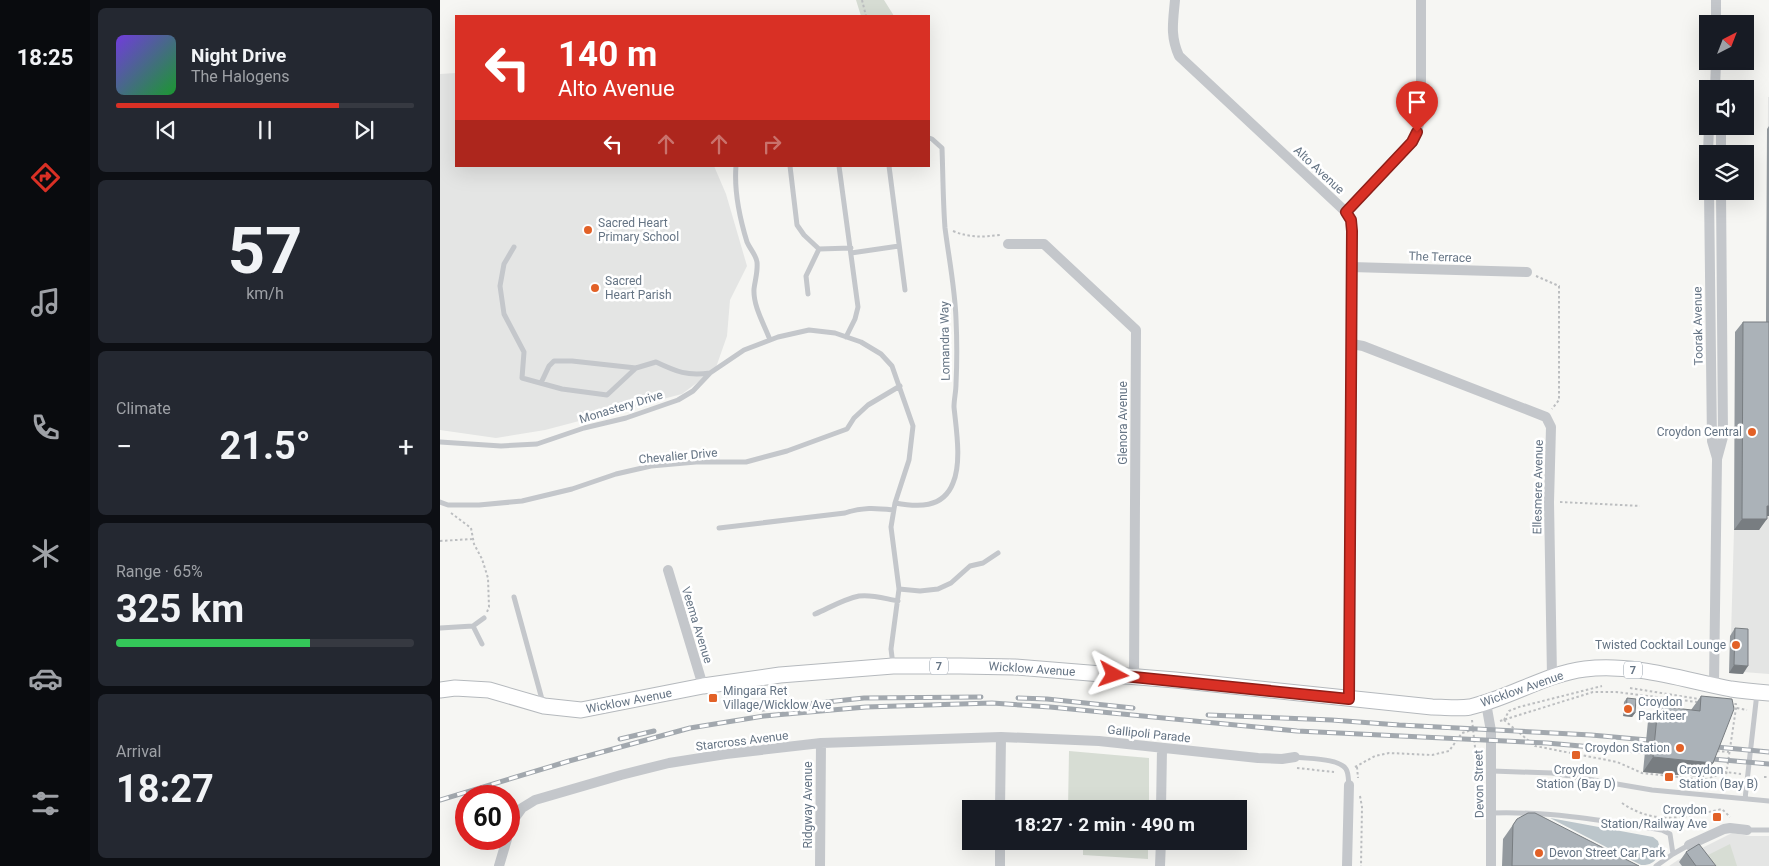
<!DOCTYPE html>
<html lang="en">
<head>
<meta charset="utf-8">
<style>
  :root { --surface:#171b24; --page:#242831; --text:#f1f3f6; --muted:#9ea1a6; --line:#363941; --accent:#d93025 }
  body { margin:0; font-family:Roboto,sans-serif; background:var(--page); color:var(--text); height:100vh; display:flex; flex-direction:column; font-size:19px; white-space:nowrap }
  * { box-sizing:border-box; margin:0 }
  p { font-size:16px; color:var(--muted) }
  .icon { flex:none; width:28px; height:28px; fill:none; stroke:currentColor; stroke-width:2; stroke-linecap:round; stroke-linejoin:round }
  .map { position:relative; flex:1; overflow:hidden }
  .panel { display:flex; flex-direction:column; gap:8px; padding:8px; background:#0d0f14; width:350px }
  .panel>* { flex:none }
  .banner { position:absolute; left:15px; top:15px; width:475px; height:152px; border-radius:0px; box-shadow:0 5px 20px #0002; background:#d93025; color:#fff; overflow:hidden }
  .needle { width:32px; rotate:42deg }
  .buttons { position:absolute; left:1259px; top:15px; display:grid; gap:10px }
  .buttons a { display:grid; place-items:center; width:55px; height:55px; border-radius:0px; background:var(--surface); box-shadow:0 5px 20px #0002; font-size:25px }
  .speed { position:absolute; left:15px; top:785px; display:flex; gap:10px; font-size:25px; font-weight:700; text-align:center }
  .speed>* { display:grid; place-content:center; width:65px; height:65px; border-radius:50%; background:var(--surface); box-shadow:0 5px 20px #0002; line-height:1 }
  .speed .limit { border:8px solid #d22; background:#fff; color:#111 }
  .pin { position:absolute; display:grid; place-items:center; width:42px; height:42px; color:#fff; margin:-51px -21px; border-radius:50% 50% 50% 0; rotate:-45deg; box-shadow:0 0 5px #0007 }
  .pin .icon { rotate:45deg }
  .me { position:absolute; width:55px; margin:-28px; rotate:95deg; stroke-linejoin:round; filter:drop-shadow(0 0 4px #0008) }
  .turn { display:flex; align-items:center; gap:18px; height:105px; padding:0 20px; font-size:22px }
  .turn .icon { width:65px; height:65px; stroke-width:2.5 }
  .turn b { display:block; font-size:35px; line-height:42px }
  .lanes { display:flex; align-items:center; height:48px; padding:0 20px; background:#0003; justify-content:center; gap:25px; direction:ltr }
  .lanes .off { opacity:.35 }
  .big { font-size:38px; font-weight:700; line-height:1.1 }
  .panel .tile { flex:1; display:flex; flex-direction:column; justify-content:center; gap:8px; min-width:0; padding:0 18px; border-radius:8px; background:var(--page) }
  .panel .dial { align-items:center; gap:0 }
  .dial b { font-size:65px; line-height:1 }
  .song { display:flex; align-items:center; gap:15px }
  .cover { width:60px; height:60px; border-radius:8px; background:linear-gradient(135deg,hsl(260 70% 55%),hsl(130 70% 35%)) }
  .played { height:5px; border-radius:2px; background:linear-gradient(90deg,var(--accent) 75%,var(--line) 75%) }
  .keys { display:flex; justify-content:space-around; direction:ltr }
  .heat { display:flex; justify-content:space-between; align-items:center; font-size:28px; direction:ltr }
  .charge { height:8px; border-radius:4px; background:linear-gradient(90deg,#34c759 65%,var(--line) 0) }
  .trip { position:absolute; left:522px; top:800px; width:285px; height:50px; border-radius:0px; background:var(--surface); box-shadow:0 5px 20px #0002; font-weight:700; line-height:50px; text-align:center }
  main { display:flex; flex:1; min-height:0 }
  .tab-bar { display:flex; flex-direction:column; width:90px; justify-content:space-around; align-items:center; background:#090b0e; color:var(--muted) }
  .tab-bar .icon { width:35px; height:35px }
  .tab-bar .current { color:var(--accent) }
  .tab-bar b { font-size:22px; color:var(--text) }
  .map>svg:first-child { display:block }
  .built { fill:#e4e5e4 }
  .green { fill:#d7ddd4 }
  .water { fill:#bcc6cb }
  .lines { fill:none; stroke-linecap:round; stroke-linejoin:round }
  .primary-casing { stroke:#b5b9bd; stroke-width:17 }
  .path { stroke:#bcbec0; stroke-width:2; stroke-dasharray:2.5 2.5; stroke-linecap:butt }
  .service { stroke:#c4c7cb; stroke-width:5 }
  .minor { stroke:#c4c7cb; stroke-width:10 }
  .primary { stroke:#fff; stroke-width:15 }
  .rail-casing { stroke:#a2a8ae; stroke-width:5 }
  .rail { stroke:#fff; stroke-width:3; stroke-dasharray:9; stroke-linecap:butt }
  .wall { fill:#93999e }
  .shaded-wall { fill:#787d81 }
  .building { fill:#abb2b8; stroke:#787d81 }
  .route-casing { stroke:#8d1f18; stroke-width:12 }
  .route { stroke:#d93025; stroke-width:9 }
  .poi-dot { fill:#e26127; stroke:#fff; stroke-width:2 }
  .labels { text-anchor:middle; stroke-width:5; stroke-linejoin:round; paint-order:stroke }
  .shield { fill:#fff; stroke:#939ea9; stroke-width:1 }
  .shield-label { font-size:11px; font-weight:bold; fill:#657484 }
  .street-label { font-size:12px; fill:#657484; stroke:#fff }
  .poi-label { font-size:12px; fill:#657484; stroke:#fff; text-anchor:start }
</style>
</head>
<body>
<main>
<nav class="tab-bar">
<b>18:25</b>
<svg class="icon current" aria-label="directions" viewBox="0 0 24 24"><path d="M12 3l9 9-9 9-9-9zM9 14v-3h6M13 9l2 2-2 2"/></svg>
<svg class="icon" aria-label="music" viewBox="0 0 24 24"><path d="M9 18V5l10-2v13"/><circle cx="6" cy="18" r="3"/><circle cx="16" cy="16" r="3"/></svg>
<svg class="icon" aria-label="phone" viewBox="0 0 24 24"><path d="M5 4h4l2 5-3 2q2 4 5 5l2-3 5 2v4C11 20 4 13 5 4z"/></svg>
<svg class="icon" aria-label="climate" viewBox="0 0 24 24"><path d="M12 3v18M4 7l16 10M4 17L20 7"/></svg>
<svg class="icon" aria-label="car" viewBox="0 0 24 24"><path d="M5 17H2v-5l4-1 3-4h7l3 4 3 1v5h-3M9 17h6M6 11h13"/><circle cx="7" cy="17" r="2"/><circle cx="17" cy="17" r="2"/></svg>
<svg class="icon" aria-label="filters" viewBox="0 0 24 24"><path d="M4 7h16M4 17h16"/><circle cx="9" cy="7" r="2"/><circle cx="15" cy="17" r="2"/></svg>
</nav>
<section class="panel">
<div class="tile">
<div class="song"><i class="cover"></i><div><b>Night Drive</b><p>The Halogens</p></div></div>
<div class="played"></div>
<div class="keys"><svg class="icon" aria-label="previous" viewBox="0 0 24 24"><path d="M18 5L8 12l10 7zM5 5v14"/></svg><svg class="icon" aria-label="pause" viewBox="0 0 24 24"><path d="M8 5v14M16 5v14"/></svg><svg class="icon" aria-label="next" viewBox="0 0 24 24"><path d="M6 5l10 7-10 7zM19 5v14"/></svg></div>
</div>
<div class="tile dial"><b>57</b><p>km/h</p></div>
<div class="tile"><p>Climate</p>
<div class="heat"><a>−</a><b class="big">21.5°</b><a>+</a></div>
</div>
<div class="tile"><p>Range · 65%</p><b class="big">325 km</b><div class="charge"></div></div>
<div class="tile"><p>Arrival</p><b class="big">18:27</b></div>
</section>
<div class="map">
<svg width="1329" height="866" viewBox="0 0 1329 866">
  <rect width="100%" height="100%" fill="#f6f6f3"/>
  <!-- built -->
  <path class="built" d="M16,73V166H274L286,194L307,266L290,300L287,336L274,373H270L242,394L105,430L56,438L0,430V74Z
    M1328,97H1329V674L1290,671L1294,530L1295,333H1326Z
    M1292,833L1310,836H1329V866H1229L1238,860Z"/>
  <!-- green -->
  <path class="green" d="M416,0H444L454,16H421Z
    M629,751L709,758V809H628Z
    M643,841H708V859L643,855Z
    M1290,844L1297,866H1270L1264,857Z"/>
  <!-- water -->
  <path class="water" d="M1110,818L1213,837L1218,841C1222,854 1216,866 1201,865Z"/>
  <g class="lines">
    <defs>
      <path id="primary" d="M0,690L15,688L49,690L104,706L141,710L263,686L340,675L453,666H520L575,667L735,680L992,707C1005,707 1018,709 1030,707C1070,698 1105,674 1145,669C1194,663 1244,680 1291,689C1304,691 1316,692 1329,693"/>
    </defs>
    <!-- primary casing -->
    <use href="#primary" class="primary-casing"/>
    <!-- path -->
    <path class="path" d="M422,0L426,16
      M513,231C530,238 543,237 560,235L562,236
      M1096,276L1119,286V400L1112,409
      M1120,502L1200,506
      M11,513L31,528L34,544L42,559L48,578L49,607L47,612
      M0,541L32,539
      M1190,688L1259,699
      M1292,707L1307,710
      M1032,720L1036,756L1039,767
      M1064,720L1095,746L1177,762L1202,773L1264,780L1286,772L1301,774
      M1064,720L1069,711L1079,707L1162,686
      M1060,721L1153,692H1176L1257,702
      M1277,751L1289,752
      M915,767L935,756L949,753L992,755L1009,751L1022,733L1039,728
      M917,767L918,778
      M857,768L894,772
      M1324,777H1329
      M1284,789L1296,708V704H1294
      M920,796L922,807L921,866
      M1182,803C1215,826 1247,817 1282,809L1290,817"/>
    <!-- service -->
    <path class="service" d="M296,166C294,190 300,219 307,242C310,249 316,255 317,262C318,272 315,280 314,289C313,306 324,324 330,340
      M350,166L357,225L364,235L379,249L411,248
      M399,166L418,307L415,319L406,337
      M449,166L465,290
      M74,247L64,264L60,286L64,314L84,352L82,378L122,389L167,395L196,368
      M411,253L459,246
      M368,294L366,276L379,249
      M101,383L109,366L114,361H132L196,368L216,362C237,372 247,376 270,373
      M0,442L61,446L97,444L144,428L186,418L238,400L253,391L270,373L304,350L338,337L369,330L395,333L421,342L441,354L452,366L473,426L469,460L455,503L451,527L459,589L451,649L453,665
      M0,502L8,505H39L82,501L132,489L176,474L211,466L256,462H306L347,451L407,429L414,418L428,405L460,386
      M455,503C477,507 503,509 513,483C522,462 516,428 514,407C514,399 516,392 516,384C517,363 517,340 516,319C515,289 509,259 505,228C503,202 503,175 502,148L492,139L489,138
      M279,528L405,513C422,507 436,508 453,510
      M459,589L480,591L498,589L511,583L530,566L543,563L558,553
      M74,597L103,703
      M375,614C389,608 404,599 419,596C432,594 446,599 458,601
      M33,626L42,644
      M0,628L33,626L44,618
      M855,757C868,759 899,758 906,769C909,774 908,780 909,785
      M1052,771L1112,773L1212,790L1329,801
      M1305,799L1317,693
      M1052,813C1109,811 1166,821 1222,830L1230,834L1233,854
      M1307,830H1329
      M1216,866L1233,854L1249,845"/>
    <!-- minor -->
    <path class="minor" d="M735,0C733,22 730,36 739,56L906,212L911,220L912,344L909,699
      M1276,0V24
      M1275,89L1276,61
      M1279,126L1281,133V154
      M1268,154L1269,126
      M1269,191L1272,441L1277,458
      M906,212L972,142L977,132L981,116V0
      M568,244H604L696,330L694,677
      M911,267L1087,272
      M912,344L923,346L1106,417L1111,427L1109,502L1112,676
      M228,570L263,686
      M1274,685L1277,459L1283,437L1281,191
      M1046,703L1051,731V866
      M560,809L561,737
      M721,809L722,749
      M69,832L74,819L82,808L95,800L181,775L229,763L286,754L381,743L561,737L659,741L818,758L842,759L855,757
      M1249,845L1284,829L1290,828L1307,830
      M59,866L67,839
      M380,866L381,743
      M560,866V841
      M720,866L721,841
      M907,866L909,785"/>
    <!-- primary -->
    <use href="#primary" class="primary"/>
    <defs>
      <path id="rail" d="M578,698L607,699L693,708
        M322,709L424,698L541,697
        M768,715L892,720L959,725L1151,735L1219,741
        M180,739L214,731
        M1266,746L1329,752
        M1261,758L1329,764
        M0,800L129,761L250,728L324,716L426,707L552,703L610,707L857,731L1107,743L1219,753"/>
    </defs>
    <!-- rail casing -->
    <use href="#rail" class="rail-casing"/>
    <!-- rail -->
    <use href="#rail" class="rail"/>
  </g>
  <!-- wall -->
  <path class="wall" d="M1329,126V516H1327L1319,530H1294L1295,332L1303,322H1326L1327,129Z
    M1295,628L1303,674L1289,673L1290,636Z
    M1261,696L1273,763L1263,777L1203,772L1208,721L1218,706L1251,710Z
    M1187,698L1195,713L1192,717L1183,716L1184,702Z
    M1077,819L1199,866H1062L1063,839Z
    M1246,852L1276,866H1242L1239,862Z"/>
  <!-- shaded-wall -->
  <path class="shaded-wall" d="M1327,506H1329V516H1319Z
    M1302,519H1327L1319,530H1294Z
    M1294,665L1308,666L1303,674L1289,673Z
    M1186,713H1195L1192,717L1183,716Z
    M1213,757L1273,763L1263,777L1203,772Z"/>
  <!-- building -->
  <path class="building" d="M1303,322H1329V506H1327V519H1302Z
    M1295,628L1308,629V666L1294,665Z
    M1261,696L1292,699L1294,709L1273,763L1213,757L1218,706L1260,711Z
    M1187,698L1196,699L1195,713H1186Z
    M1088,813H1095L1199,866H1072L1073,825L1077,819Z
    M1259,844L1276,866H1256L1246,852Z"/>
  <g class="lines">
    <defs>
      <path id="route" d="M674,675L909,699L912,231L911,220L906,212L972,142L977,132"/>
    </defs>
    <!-- route casing -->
    <use href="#route" class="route-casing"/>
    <!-- route -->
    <use href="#route" class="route"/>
  </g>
  <!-- markers -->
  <g class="poi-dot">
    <circle cx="148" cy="230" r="5"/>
    <circle cx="155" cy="288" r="5"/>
    <circle cx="1312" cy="432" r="5"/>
    <circle cx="1296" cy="645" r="5"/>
    <rect x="268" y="693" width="10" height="10" rx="2.5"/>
    <circle cx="1188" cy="709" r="5"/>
    <circle cx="1240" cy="748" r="5"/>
    <rect x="1131" y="750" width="10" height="10" rx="2.5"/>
    <rect x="1224" y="772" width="10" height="10" rx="2.5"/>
    <rect x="1272" y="812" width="10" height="10" rx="2.5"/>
    <circle cx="1099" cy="853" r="5"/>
  </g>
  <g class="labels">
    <!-- shield labels -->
    <g class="shield">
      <rect x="490" y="657.5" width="18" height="17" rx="4"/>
      <rect x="1184" y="661.5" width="18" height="17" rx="4"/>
    </g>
    <g class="shield-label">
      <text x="499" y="670">7</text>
      <text x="1193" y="674">7</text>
    </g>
    <!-- street labels -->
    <g class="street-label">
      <text transform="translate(879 170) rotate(43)" y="4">Alto Avenue</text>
      <text transform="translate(1000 257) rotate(2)" y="4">The Terrace</text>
      <text transform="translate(1258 326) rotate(-91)" y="4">Toorak Avenue</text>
      <text transform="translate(505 341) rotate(-91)" y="4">Lomandra Way</text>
      <text transform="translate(181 407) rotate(-17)" y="4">Monastery Drive</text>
      <text transform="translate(683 423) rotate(-90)" y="4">Glenora Avenue</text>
      <text transform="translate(238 456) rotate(-5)" y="4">Chevalier Drive</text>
      <text transform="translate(1098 487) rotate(-89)" y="4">Ellesmere Avenue</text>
      <text transform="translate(257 625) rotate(73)" y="4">Veema Avenue</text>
      <text transform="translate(592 669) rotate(4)" y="4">Wicklow Avenue</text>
      <text transform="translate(1082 689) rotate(-19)" y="4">Wicklow Avenue</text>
      <text transform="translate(189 701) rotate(-11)" y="4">Wicklow Avenue</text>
      <text transform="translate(709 734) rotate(6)" y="4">Gallipoli Parade</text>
      <text transform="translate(302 741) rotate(-7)" y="4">Starcross Avenue</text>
      <text transform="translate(1039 784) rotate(-91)" y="4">Devon Street</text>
      <text transform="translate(368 805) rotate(-90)" y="4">Ridgway Avenue</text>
    </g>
    <!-- poi labels -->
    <g class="poi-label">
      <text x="158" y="227">Sacred Heart<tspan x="158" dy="14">Primary School</tspan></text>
      <text x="165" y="285">Sacred<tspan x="165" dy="14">Heart Parish</tspan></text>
      <text x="1302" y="436" text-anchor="end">Croydon Central</text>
      <text x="1286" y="649" text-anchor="end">Twisted Cocktail Lounge</text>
      <text x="283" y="695">Mingara Ret<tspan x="283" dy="14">Village/Wicklow Ave</tspan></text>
      <text x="1198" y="706">Croydon<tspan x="1198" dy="14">Parkiteer</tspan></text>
      <text x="1230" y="752" text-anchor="end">Croydon Station</text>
      <text x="1136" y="774" text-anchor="middle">Croydon<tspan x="1136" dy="14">Station (Bay D)</tspan></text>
      <text x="1239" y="774">Croydon<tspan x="1239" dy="14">Station (Bay B)</tspan></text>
      <text x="1267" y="814" text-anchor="end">Croydon<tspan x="1267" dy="14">Station/Railway Ave</tspan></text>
      <text x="1109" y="857">Devon Street Car Park</text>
    </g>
  </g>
</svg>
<div class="buttons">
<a><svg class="needle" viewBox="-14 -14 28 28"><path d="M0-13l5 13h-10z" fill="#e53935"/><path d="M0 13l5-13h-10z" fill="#9ea1a6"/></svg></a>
<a><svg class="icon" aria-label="sound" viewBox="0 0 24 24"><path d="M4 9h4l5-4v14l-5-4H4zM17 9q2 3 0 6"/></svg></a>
<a><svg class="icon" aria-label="layers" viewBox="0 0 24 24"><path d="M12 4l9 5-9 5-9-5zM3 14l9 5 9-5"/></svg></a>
</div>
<div class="speed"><div class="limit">60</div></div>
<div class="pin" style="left:977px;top:132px;background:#d93025"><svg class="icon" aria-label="arrive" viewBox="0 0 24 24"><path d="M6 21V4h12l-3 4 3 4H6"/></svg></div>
<svg class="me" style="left:674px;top:675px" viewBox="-20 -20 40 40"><path d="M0-17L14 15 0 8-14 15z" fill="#d93025" stroke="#fff" stroke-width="4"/></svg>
<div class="trip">18:27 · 2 min · 490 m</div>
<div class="banner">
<div class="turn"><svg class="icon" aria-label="left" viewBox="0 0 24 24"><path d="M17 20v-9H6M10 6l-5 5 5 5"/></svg><div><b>140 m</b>Alto Avenue</div></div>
<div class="lanes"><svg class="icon" aria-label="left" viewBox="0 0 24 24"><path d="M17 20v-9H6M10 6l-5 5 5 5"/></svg><svg class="icon off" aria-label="ahead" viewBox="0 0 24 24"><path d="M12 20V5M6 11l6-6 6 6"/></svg><svg class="icon off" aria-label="ahead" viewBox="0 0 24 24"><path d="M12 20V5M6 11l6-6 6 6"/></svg><svg class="icon off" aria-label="right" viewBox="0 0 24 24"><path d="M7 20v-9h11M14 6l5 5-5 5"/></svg></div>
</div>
</div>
</main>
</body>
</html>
